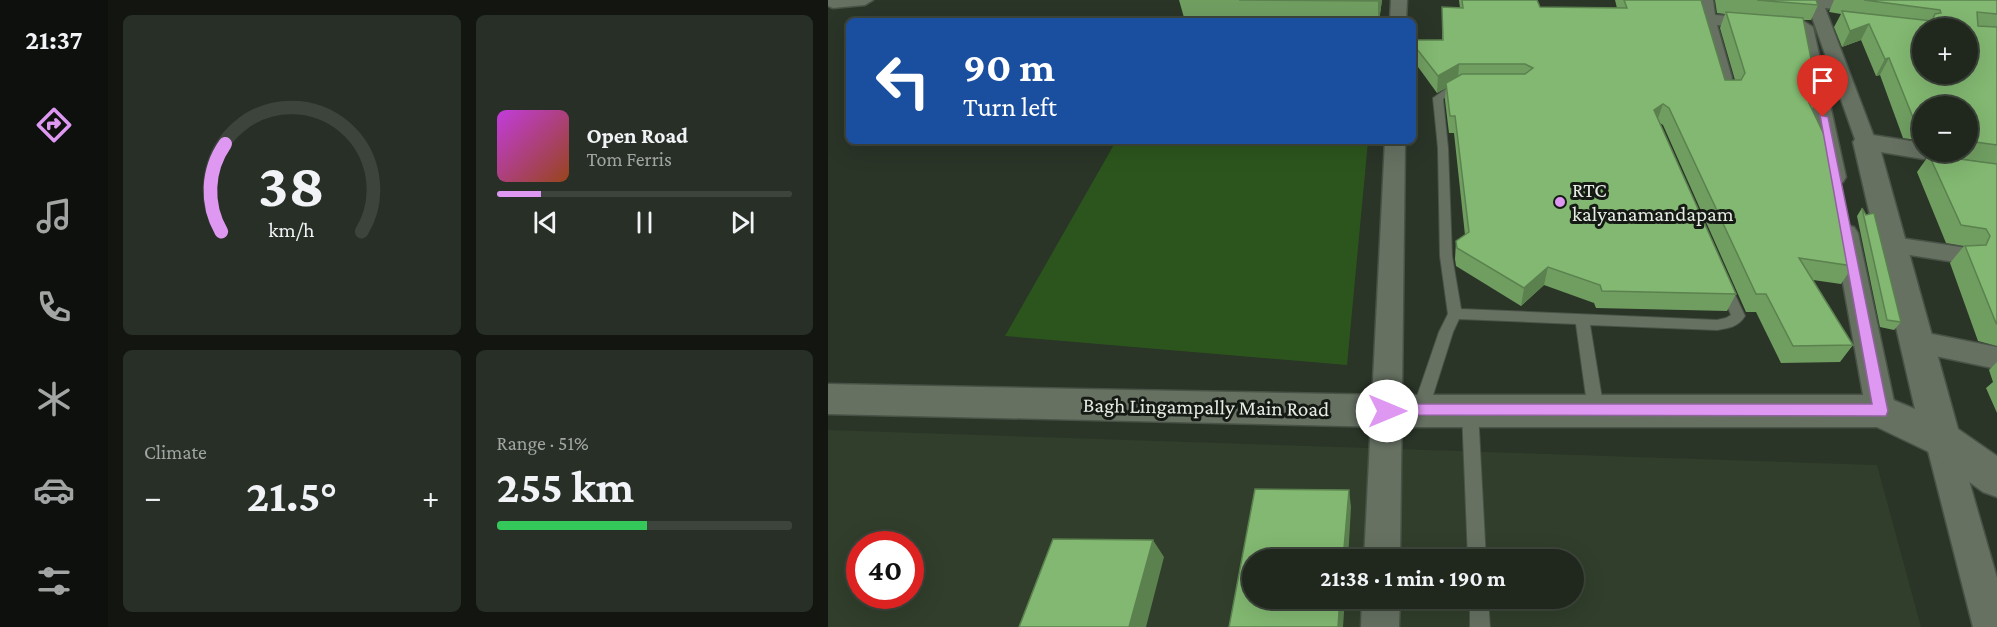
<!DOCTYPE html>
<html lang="en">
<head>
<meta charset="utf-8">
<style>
  :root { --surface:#20271d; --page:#282f26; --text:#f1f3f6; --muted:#a2a5a4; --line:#3d443b; --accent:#de98f2 }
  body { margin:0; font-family:"Crimson Pro",serif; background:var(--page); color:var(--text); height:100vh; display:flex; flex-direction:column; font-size:22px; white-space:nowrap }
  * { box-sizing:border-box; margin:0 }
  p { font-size:20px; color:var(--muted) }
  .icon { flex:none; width:33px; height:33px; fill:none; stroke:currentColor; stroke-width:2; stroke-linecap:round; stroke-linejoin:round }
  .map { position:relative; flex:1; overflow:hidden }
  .side { display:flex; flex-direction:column; gap:15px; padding:15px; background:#121510; width:720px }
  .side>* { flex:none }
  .guide { position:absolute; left:18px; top:18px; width:570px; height:126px; border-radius:9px; box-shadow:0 6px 24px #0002,0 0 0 2px var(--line); background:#1a4fa0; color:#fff; overflow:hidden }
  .buttons { position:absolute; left:1084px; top:18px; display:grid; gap:12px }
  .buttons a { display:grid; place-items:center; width:66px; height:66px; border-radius:50%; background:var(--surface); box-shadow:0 6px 24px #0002,0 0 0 2px var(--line); font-size:30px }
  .speed { position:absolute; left:18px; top:531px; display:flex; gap:12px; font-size:30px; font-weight:700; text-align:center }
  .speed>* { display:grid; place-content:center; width:78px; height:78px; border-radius:50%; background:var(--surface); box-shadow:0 6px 24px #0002,0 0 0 2px var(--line); line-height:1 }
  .speed .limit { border:9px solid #d22; background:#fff; color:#111 }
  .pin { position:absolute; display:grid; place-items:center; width:51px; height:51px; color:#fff; margin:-62px -26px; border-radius:50% 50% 50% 0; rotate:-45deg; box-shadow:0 0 6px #0007 }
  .pin .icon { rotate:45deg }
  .me { position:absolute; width:66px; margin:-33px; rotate:90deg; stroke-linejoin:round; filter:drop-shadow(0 0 4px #0008) }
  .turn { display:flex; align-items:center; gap:21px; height:126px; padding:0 18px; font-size:27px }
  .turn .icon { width:78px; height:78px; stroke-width:2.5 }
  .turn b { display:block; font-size:42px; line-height:51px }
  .big { font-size:45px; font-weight:700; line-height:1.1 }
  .side .tile { flex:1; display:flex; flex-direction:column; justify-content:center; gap:9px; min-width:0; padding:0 21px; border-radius:9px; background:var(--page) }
  .side .dial { align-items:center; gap:0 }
  .dial svg { height:156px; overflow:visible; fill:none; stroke:var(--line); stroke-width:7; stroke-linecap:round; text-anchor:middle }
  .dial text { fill:var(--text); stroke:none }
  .song { display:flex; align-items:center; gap:18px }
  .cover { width:72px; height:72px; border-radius:9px; background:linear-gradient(135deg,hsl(290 70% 55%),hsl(20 70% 35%)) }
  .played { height:6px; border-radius:3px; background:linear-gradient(90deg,var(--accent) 15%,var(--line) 15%) }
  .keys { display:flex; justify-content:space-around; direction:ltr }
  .heat { display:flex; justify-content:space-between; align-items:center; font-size:33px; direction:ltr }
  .charge { height:9px; border-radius:4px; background:linear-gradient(90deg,#34c759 51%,var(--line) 0) }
  .side .tiles { flex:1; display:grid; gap:15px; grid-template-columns:repeat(2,1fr) }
  .trip { position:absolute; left:414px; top:549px; width:342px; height:60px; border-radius:30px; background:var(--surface); box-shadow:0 6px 24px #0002,0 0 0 2px var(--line); font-weight:700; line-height:60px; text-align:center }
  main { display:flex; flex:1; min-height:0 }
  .menu { display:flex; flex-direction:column; width:108px; justify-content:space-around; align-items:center; background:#0d100c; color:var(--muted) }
  .menu .icon { width:42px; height:42px }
  .menu .current { color:var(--accent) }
  .menu b { font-size:27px; color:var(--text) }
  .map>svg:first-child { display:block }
  .built { fill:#303e2b; fill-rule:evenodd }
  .green { fill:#2c551d }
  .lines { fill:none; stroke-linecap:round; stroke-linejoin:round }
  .service-casing { stroke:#495246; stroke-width:2 }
  .minor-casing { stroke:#495246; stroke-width:3 }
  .tertiary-casing { stroke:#495246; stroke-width:3 }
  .service { fill:#667162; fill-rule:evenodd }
  .minor { fill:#667162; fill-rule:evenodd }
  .tertiary { fill:#667162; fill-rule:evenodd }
  .wall { fill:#709e61 }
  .shaded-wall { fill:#5b814f }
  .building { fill:#82b871; stroke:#5b814f; stroke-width:1.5; fill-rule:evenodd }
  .route { fill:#de98f2; stroke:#90639d; stroke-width:1.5 }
  .poi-dot { fill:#de98f2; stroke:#161a14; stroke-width:2 }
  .labels { text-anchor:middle; stroke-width:6; stroke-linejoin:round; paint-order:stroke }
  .poi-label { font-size:21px; fill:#e5ece3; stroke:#161a14; text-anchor:start }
  .street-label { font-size:21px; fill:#e5ece3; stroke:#161a14 }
</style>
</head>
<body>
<main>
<nav class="menu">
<b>21:37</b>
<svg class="icon current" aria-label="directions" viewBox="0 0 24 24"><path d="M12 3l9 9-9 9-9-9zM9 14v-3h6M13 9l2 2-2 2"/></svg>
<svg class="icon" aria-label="music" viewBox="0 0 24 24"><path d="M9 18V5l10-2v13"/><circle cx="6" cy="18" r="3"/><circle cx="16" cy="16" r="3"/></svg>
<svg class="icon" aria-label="phone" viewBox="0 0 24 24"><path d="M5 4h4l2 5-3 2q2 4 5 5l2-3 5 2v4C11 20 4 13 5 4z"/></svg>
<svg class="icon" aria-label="climate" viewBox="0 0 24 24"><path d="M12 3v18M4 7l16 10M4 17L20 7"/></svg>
<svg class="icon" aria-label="car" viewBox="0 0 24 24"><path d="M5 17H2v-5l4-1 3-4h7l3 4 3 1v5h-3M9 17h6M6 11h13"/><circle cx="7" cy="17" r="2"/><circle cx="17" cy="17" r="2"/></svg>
<svg class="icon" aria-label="filters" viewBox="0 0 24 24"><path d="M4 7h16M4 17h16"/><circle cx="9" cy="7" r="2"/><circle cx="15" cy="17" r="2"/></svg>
</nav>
<section class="side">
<div class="tiles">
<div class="tile dial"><svg viewBox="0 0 100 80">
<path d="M14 69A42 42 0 1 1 86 69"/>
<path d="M14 69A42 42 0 0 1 16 24" stroke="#de98f2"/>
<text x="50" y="56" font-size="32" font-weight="700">38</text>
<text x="50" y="72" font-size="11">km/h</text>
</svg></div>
<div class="tile">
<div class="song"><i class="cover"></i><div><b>Open Road</b><p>Tom Ferris</p></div></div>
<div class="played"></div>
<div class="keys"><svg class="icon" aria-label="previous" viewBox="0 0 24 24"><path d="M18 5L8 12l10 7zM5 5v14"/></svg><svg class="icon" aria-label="pause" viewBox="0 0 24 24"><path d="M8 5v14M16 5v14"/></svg><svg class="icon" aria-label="next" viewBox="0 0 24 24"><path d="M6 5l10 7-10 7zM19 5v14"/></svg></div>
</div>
<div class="tile"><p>Climate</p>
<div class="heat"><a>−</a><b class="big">21.5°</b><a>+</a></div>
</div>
<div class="tile"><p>Range · 51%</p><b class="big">255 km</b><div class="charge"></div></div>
</div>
</section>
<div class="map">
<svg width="1169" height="627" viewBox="0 0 1169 627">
  <rect width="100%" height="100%" fill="#2a3427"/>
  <!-- built -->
  <path class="built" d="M0,430L1049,465L1093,627H0ZM32,544H82V596H32ZM424,560H746V598H424Z"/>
  <!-- green -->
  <path class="green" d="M288,141H540L519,365L177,336Z"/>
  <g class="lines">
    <defs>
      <path id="service" d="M636,83L641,86L639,88L628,90L615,99L620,148L624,256L633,309L889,320L898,318L903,315L891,286L897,281L903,286L917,316C910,327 901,328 889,330L762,325L776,411L773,416L768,417L763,416L760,411L748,324L631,319L625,332L600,411L597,416L592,417L587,416L584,411L611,332L620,314L612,256L610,148L605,98L622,86Z
        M642,405L647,406L650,411L658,560H640L634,411L637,406Z
        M642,598H660L662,627H642Z"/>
      <path id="minor" d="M0,0H45L37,5L5,8L0,6Z
        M563,0H579L578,21H562Z
        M869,0H885L887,15L931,18L939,23L931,28L889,25L904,78L901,82L895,83L886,78L871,19Z
        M981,0H1029L1033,6L1025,11L997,8L1048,142L1045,146H1031L1028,142L979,3Z
        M977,22L985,27L1018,177L1015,182H999L996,177L969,27Z
        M557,141H577L572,560H536Z
        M1018,225L1026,227L1030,233L1068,411L1064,420L1053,424L1042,420L1038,411L1006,233L1010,227Z
        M1065,237L1133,247L1142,249L1145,255L1142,261L1133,263L1056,251L1053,245L1056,239Z
        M1089,331L1169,347V369L1079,350L1075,342L1079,334Z
        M1113,425L1124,429L1129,439L1169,578V627H1145L1097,439L1102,429Z
        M534,598H572L571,627H533Z"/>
      <path id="tertiary" d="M1038,134L1095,143V152H1107L1104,156L1095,159L1053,152L1130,429L1169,456V497L1155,492L1099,451L1049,427H559L0,414V384L559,395H1053L1087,409L1025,142L1029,137Z"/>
    </defs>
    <!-- service casing -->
    <use href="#service" class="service-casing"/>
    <!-- minor casing -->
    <use href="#minor" class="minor-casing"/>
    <!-- tertiary casing -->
    <use href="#tertiary" class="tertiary-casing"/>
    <!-- service -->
    <use href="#service" class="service"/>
    <!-- minor -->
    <use href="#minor" class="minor"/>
    <!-- tertiary -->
    <use href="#tertiary" class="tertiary"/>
  </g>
  <!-- wall -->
  <path class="wall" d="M351,0H554L551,21H357Z
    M631,0H709L712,7L789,8L787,0H873L897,80H907L892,28L897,14L889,13L887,0H988L990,5L983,20H975L988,84L982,97L987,103L984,109L1025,266L1013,284L985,280L1025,345L1012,362L953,363L928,312H918L835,125L832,123L908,294L899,311L768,308L766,303L716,285L693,306L628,266L627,259L628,241L637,235L626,133H621L617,100L618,88L609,93L585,60V40H614V7L632,8Z
    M1006,0H1169V164L1107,155L1108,152H1140V106H1095V141L1075,138L1052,75L1048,76L1033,40L1014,47L1006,27L1013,14L1001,12Z
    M1101,155L1169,164V346L1150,341L1122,263L1136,246L1118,243L1089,172Z
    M1034,208L1073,322L1066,330L1052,327L1029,216Z
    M1169,362V413L1158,388L1165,382L1161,370Z"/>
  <!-- shaded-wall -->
  <path class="shaded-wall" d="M550,0H554L551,21H550Z
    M1041,24L1033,40L1014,47L1022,31Z
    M1061,58L1052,75L1048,76L1057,59Z
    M631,64L630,81L618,83V88L609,93L610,76Z
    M835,104L829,121L826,110Z
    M720,267L716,285L693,306L696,288Z
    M521,490L523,507L520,560H515Z
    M325,540L336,557L318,627H301Z
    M512,598H517L515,627H510Z"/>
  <!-- building -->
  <path class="building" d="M411,0H550V1Z
    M634,0H709L712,7L799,8L796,0H873L897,80H913L917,73L898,12L975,18L988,84L974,83L987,103H981L1000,143L1025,266L971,258L1025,345L965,346L938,294H928L841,108L835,104L826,110L908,294L774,291L772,285L720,267L696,288L629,248L628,241L641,232L627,116H622L618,83L634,74H697L705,68L697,64H631L610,76L585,44V40H615L614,7L635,8Z
    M929,0H988L990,5Z
    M1036,0H1169V14L1149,12L1150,26L1169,27V145L1140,141V106H1095V121L1086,120L1061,58L1057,59L1041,24L1022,31L1014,11L1104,21L1107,14L1113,13L1112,10ZM1095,28H1140V74H1095Z
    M1101,155L1169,164V324L1168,323L1137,246L1158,245L1162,236L1158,229L1133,225Z
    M1034,208L1038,215L1046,213L1073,322L1059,320Z
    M427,489L521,490L515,560H424V598H512L510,627H401Z
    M225,539L325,540L301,627H191Z"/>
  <!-- route -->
  <path class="route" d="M992,115L1000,117L1060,411L1058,416L554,415L551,411L554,406L559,404H1044Z"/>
  <!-- markers -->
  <circle class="poi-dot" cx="732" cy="202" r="6"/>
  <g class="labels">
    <!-- poi labels -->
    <g class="poi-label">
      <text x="744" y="197">RTC<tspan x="744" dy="24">kalyanamandapam</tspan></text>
    </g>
    <!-- street labels -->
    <g class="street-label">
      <text transform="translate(378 407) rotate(1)" y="7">Bagh Lingampally Main Road</text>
    </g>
  </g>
</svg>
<div class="buttons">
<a>+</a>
<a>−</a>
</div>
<div class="speed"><div class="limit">40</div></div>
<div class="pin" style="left:995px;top:117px;background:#d93025"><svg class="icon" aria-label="arrive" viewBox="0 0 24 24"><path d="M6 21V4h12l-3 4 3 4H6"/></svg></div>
<svg class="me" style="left:559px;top:411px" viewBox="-20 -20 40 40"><circle r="19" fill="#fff"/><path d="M0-13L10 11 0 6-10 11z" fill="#de98f2"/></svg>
<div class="trip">21:38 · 1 min · 190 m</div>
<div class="guide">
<div class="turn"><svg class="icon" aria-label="left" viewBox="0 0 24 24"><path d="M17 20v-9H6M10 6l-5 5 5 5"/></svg><div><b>90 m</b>Turn left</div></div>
</div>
</div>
</main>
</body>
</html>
